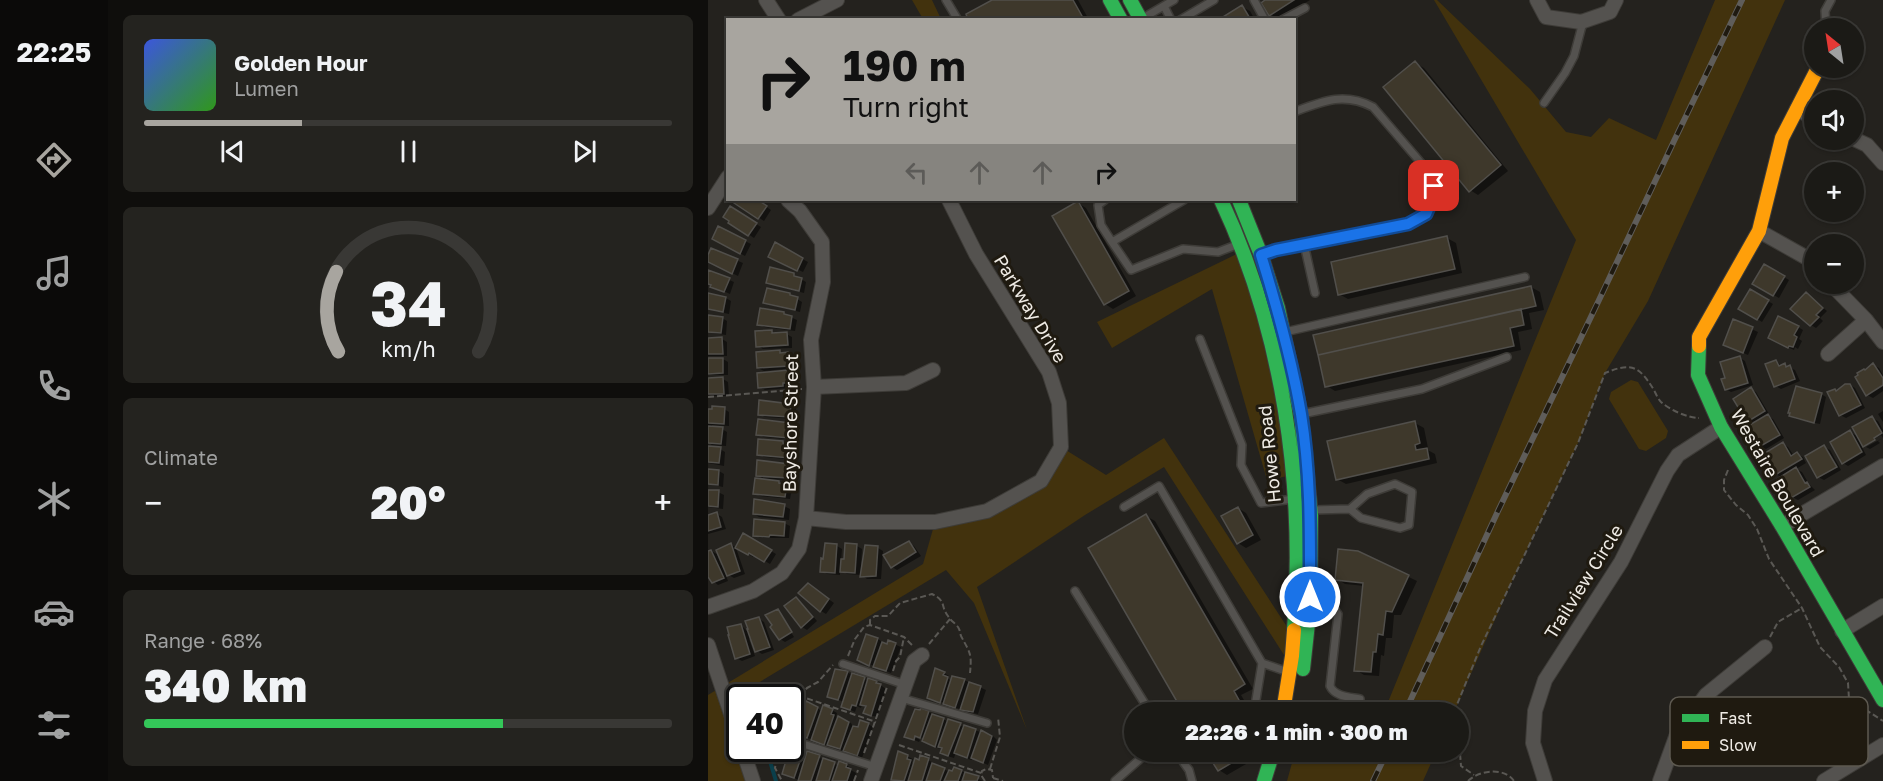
<!DOCTYPE html>
<html lang="en">
<head>
<meta charset="utf-8">
<style>
  :root { --surface:#1b1a16; --page:#24231f; --text:#f1f3f6; --muted:#a0a1a1; --line:#393835; --accent:#a8a59f }
  body { margin:0; font-family:"Golos Text",sans-serif; background:var(--page); color:var(--text); height:100vh; display:flex; flex-direction:column; font-size:22px; white-space:nowrap }
  * { box-sizing:border-box; margin:0 }
  p { font-size:20px; color:var(--muted) }
  .icon { flex:none; width:33px; height:33px; fill:none; stroke:currentColor; stroke-width:2; stroke-linecap:round; stroke-linejoin:round }
  .map { position:relative; flex:1; overflow:hidden }
  .panel { display:flex; flex-direction:column; gap:15px; padding:15px; background:#0f0e0c; width:600px }
  .panel>* { flex:none }
  .hud { position:absolute; left:18px; top:18px; width:570px; height:183px; border-radius:0px; box-shadow:0 2px 4px #0004,0 0 0 2px var(--line); background:#a8a59f; color:#111; overflow:hidden }
  .needle { width:39px; rotate:330deg }
  .tools { position:absolute; left:1096px; top:18px; display:grid; gap:12px }
  .tools a { display:grid; place-items:center; width:60px; height:60px; border-radius:50%; background:var(--surface); box-shadow:0 2px 4px #0004,0 0 0 2px var(--line); font-size:30px }
  .speed { position:absolute; left:18px; top:684px; display:flex; gap:12px; font-size:30px; font-weight:700; text-align:center }
  .speed>* { display:grid; place-content:center; width:78px; height:78px; border-radius:50%; background:var(--surface); box-shadow:0 2px 4px #0004,0 0 0 2px var(--line); line-height:1 }
  .speed .limit { border:3px solid #111; border-radius:9px; background:#fff; color:#111 }
  .pin { position:absolute; display:grid; place-items:center; width:51px; height:51px; color:#fff; margin:-26px; border-radius:12px; box-shadow:0 3px 9px #0006 }
  .me { position:absolute; width:66px; margin:-33px; rotate:0deg; stroke-linejoin:round; filter:drop-shadow(0 0 4px #0008) }
  .turn { display:flex; align-items:center; gap:21px; height:126px; padding:0 18px; font-size:27px }
  .turn .icon { width:78px; height:78px; stroke-width:2.5 }
  .turn b { display:block; font-size:42px; line-height:51px }
  .lanes { display:flex; align-items:center; height:57px; padding:0 18px; background:#0003; justify-content:center; gap:30px; direction:ltr }
  .lanes .off { opacity:.35 }
  .big { font-size:45px; font-weight:800; line-height:1.1 }
  .panel .widget { flex:1; display:flex; flex-direction:column; justify-content:center; gap:9px; min-width:0; padding:0 21px; border-radius:9px; background:var(--page) }
  .panel .dial { align-items:center; gap:0 }
  .dial svg { height:156px; overflow:visible; fill:none; stroke:var(--line); stroke-width:7; stroke-linecap:round; text-anchor:middle }
  .dial text { fill:var(--text); stroke:none }
  .song { display:flex; align-items:center; gap:18px }
  .cover { width:72px; height:72px; border-radius:9px; background:linear-gradient(135deg,hsl(230 70% 55%),hsl(110 70% 35%)) }
  .played { height:6px; border-radius:3px; background:linear-gradient(90deg,var(--accent) 30%,var(--line) 30%) }
  .keys { display:flex; justify-content:space-around; direction:ltr }
  .heat { display:flex; justify-content:space-between; align-items:center; font-size:33px; direction:ltr }
  .charge { height:9px; border-radius:4px; background:linear-gradient(90deg,#34c759 68%,var(--line) 0) }
  .trip { position:absolute; left:416px; top:702px; width:345px; height:60px; border-radius:30px; background:var(--surface); box-shadow:0 2px 4px #0004,0 0 0 2px var(--line); font-weight:800; line-height:60px; text-align:center }
  main { display:flex; flex:1; min-height:0 }
  .tabs { display:flex; flex-direction:column; width:108px; justify-content:space-around; align-items:center; background:#0b0a09; color:var(--muted) }
  .tabs .icon { width:42px; height:42px }
  .tabs .selected { color:var(--accent) }
  .tabs b { font-size:27px; color:var(--text) }
  .map>svg:first-child { display:block }
  .green { fill:#42320d }
  .shadow { fill:#0007 }
  .lines { fill:none; stroke-linecap:round; stroke-linejoin:round }
  .stream { stroke:#0b3f4b; stroke-width:4 }
  .building { fill:#3e382b; stroke:#514f4b; stroke-width:1.5 }
  .lane-casing { stroke:#3e3c38; stroke-width:10 }
  .street-casing { stroke:#3e3c38; stroke-width:16 }
  .fast-casing { stroke:#3e3c38; stroke-width:16 }
  .slow-casing { stroke:#3e3c38; stroke-width:16 }
  .path { stroke:#5a5854; stroke-width:2; stroke-dasharray:6 3; stroke-linecap:butt }
  .lane { stroke:#54524f; stroke-width:7 }
  .street { stroke:#54524f; stroke-width:14 }
  .fast { stroke:#30b455; stroke-width:14 }
  .slow { stroke:#ff9f0a; stroke-width:14 }
  .rail-casing { stroke:#5f5d5a; stroke-width:6 }
  .rail { stroke:#1f1a10; stroke-width:4; stroke-dasharray:11; stroke-linecap:butt }
  .route-casing { stroke:#114b97; stroke-width:15 }
  .route { stroke:#1a73e8; stroke-width:10 }
  .labels { text-anchor:middle; stroke-width:6; stroke-linejoin:round; paint-order:stroke }
  .street-label { font-size:18px; fill:#efebe5; stroke:#1f1a10 }
  .key { fill:#1f1a10; stroke:#5d5950; stroke-width:1.5 }
  .key-label { font-size:16px; fill:#efebe5 }
</style>
</head>
<body>
<main>
<nav class="tabs">
<b>22:25</b>
<svg class="icon selected" aria-label="directions" viewBox="0 0 24 24"><path d="M12 3l9 9-9 9-9-9zM9 14v-3h6M13 9l2 2-2 2"/></svg>
<svg class="icon" aria-label="music" viewBox="0 0 24 24"><path d="M9 18V5l10-2v13"/><circle cx="6" cy="18" r="3"/><circle cx="16" cy="16" r="3"/></svg>
<svg class="icon" aria-label="phone" viewBox="0 0 24 24"><path d="M5 4h4l2 5-3 2q2 4 5 5l2-3 5 2v4C11 20 4 13 5 4z"/></svg>
<svg class="icon" aria-label="climate" viewBox="0 0 24 24"><path d="M12 3v18M4 7l16 10M4 17L20 7"/></svg>
<svg class="icon" aria-label="car" viewBox="0 0 24 24"><path d="M5 17H2v-5l4-1 3-4h7l3 4 3 1v5h-3M9 17h6M6 11h13"/><circle cx="7" cy="17" r="2"/><circle cx="17" cy="17" r="2"/></svg>
<svg class="icon" aria-label="filters" viewBox="0 0 24 24"><path d="M4 7h16M4 17h16"/><circle cx="9" cy="7" r="2"/><circle cx="15" cy="17" r="2"/></svg>
</nav>
<section class="panel">
<div class="widget">
<div class="song"><i class="cover"></i><div><b>Golden Hour</b><p>Lumen</p></div></div>
<div class="played"></div>
<div class="keys"><svg class="icon" aria-label="previous" viewBox="0 0 24 24"><path d="M18 5L8 12l10 7zM5 5v14"/></svg><svg class="icon" aria-label="pause" viewBox="0 0 24 24"><path d="M8 5v14M16 5v14"/></svg><svg class="icon" aria-label="next" viewBox="0 0 24 24"><path d="M6 5l10 7-10 7zM19 5v14"/></svg></div>
</div>
<div class="widget dial"><svg viewBox="0 0 100 80">
<path d="M14 69A42 42 0 1 1 86 69"/>
<path d="M14 69A42 42 0 0 1 13 28" stroke="#a8a59f"/>
<text x="50" y="56" font-size="32" font-weight="700">34</text>
<text x="50" y="72" font-size="11">km/h</text>
</svg></div>
<div class="widget"><p>Climate</p>
<div class="heat"><a>−</a><b class="big">20°</b><a>+</a></div>
</div>
<div class="widget"><p>Range · 68%</p><b class="big">340 km</b><div class="charge"></div></div>
</section>
<div class="map">
<svg width="1175" height="781" viewBox="0 0 1175 781">
  <rect width="100%" height="100%" fill="#24221e"/>
  <!-- green -->
  <path class="green" d="M204,0H224L233,19H215Z
    M726,0H729L822,89L858,132L883,137L901,118L948,140L1007,0H1077L940,301L897,373L870,443L805,579L746,712H676L868,240Z
    M535,251L585,475L559,480L504,289L404,348L389,322Z
    M923,380L930,382L960,431L958,438L938,451L931,449L901,399L903,392Z
    M456,438L585,636L583,666L456,467L377,515L269,587L319,730L266,603L238,570L45,686L14,687L45,781H0V695L215,564L227,522L279,511L333,481L353,447L398,475Z
    M587,752H728L715,781H579Z"/>
  <!-- shadow -->
  <path class="shadow" d="M287,0H370L381,20H262Z
    M560,0H602L570,19L562,14Z
    M534,7L542,11L547,20H513Z
    M707,63L716,68L800,171L770,195L762,190Z
    M26,200H48L63,210L56,221L25,201Z
    M370,203L378,208L428,296L405,309L397,304Z
    M22,208L53,227L46,238L22,222Z
    M10,228L43,244L37,256L24,249Z
    M739,238L748,243L754,273L640,299L631,294Z
    M4,250L35,263L30,276L0,261Z
    M87,255L100,262L95,272L67,259Z
    M1056,266L1081,280L1071,298L1046,284Z
    M0,271L26,282L22,294L0,284Z
    M86,275L98,282L96,293L65,285L59,282Z
    M823,287L832,292L836,310L821,313L824,329L810,332L813,350L627,391L619,386Z
    M1042,291L1065,304L1054,322L1032,308Z
    M1099,294L1119,311L1112,318L1115,321L1108,328L1103,325Z
    M0,295L18,298L23,301L21,314L6,311L0,308Z
    M89,299L94,302L92,312L62,305L56,302Z
    M76,314L89,320L87,331L56,327L51,324Z
    M0,317L14,318L19,321L18,335L4,333L0,331Z
    M1026,321L1050,332L1040,355L1022,347Z
    M1090,327L1095,330L1091,339L1094,341L1090,349L1087,347L1086,350L1067,341Z
    M64,332L69,334H78L84,337V348L55,349L50,346Z
    M0,339H14L19,342V356H0Z
    M71,352L85,357L86,368L56,371L50,368Z
    M1032,358L1037,361L1045,385L1023,392L1018,389Z
    M15,359L20,362V375H0V360Z
    M1068,361L1074,366L1076,365L1087,370L1092,381L1073,389L1068,386L1059,365Z
    M1165,365L1171,368L1175,375V391L1165,398L1159,395Z
    M81,372L86,375L87,385L79,386L80,388L57,390L52,387Z
    M0,379H15L20,382L21,396H7L0,394Z
    M1142,385L1147,388L1157,408L1138,418L1132,415L1129,392Z
    M1043,389L1048,392L1061,414L1059,416L1065,419L1076,438L1058,449L1052,446L1046,424L1040,421Z
    M1113,394L1118,397L1112,424L1088,419L1083,416Z
    M83,405L88,408L87,419L57,417L52,414Z
    M16,409L21,412V426L4,425V428L14,429L19,432L18,446L4,445L0,442V410Z
    M1175,411V422L1170,414Z
    M1164,418L1170,421L1175,430V438L1170,441L1172,443L1162,449L1158,447L1175,438L1173,435L1157,444V446L1152,443L1158,455L1140,466L1135,463L1142,432L1152,438Z
    M707,423L716,428L720,448H716L727,454L729,463L638,484L629,479Z
    M77,424L87,428L86,440L55,437L50,434Z
    M75,442L88,448L87,460L56,457L51,454Z
    M1075,444L1080,447L1086,456L1089,454L1095,457L1098,463L1088,469L1094,472L1101,484L1107,490L1090,500L1078,494L1074,478L1068,474L1062,464L1057,461Z
    M0,447L12,449L17,452L16,466L0,463Z
    M1116,447L1122,450L1133,470L1116,480L1110,477Z
    M81,466L86,469L85,480L56,479L49,475Z
    M0,470L11,471L16,474L15,487L0,484Z
    M71,482L84,488L82,499L52,496L47,493Z
    M0,492H10L16,495L15,509L0,507Z
    M76,506L82,509L81,520L51,517L46,514Z
    M530,508L538,513L553,540L538,548L530,543Z
    M9,514L14,517L18,529L0,534V516Z
    M438,516L447,521L545,689L533,695L543,712H477L382,549Z
    M76,523L82,526L81,538H52L46,535Z
    M36,535L68,554L62,564L47,555L45,557L29,547Z
    M201,543L206,546L213,556L189,570L184,567L177,556Z
    M23,544L28,548L37,574L26,578L17,573L20,581L10,585L0,577V553L3,551L9,554L13,565L16,564Z
    M118,545L129,546L134,549L133,561H137L149,546L154,549L153,567L155,568L170,548L175,551L173,579H159L154,575L139,574L132,570V575L119,574L113,571L117,560Z
    M649,552L709,581L693,615H686L684,638H678L676,656L673,655L671,676L656,675L648,670L657,586L637,584L629,579Z
    M105,588L126,603L118,614L113,611Z
    M88,599L93,602L109,621L99,630L94,627Z
    M70,610L73,612H70L86,637L77,642L72,639Z
    M51,619L56,622L66,650L54,654L49,651L44,638L41,639L47,656L34,661L28,658L33,625L39,631L42,630Z
    M170,639L179,645L181,642L193,647L183,673L156,662Z
    M128,671L140,673L161,681L168,682L178,689L169,717L162,715L159,707L154,704L153,708L149,706L147,712L134,706L136,702L121,696Z
    M236,673L241,676L240,679L244,681L256,680L278,690L270,714L259,712L221,697Z
    M99,703L114,711L124,710L129,713L128,717L143,723L145,727L150,729L160,724L165,727L154,758L94,736Z
    M208,710L221,712L241,722L285,736L289,740L280,765L265,758L264,760L256,758L248,752L246,758L239,756L234,753L235,750L224,746L219,743L216,739L206,733L205,736L212,740L211,742L198,736Z
    M95,751L131,766L138,765L143,768V770L148,773L146,781H91L80,773Z
    M500,752H540L545,760L519,775L511,770Z
    M191,753L205,759L204,763L207,764L212,761L213,757L226,763L225,765L245,773L253,771L275,781H186L184,780Z"/>
  <g class="lines">
    <!-- stream -->
    <path class="stream" d="M40,690L42,698
      M58,748L68,781"/>
  </g>
  <!-- building -->
  <path class="building" d="M284,0H365L374,16L368,20H260L258,14Z
    M557,0H586L561,16L553,3Z
    M534,5L543,20H510Z
    M707,61L793,165L761,192L675,87Z
    M24,200H50L59,206L50,219L23,201Z
    M370,201L421,291L396,305L344,216Z
    M22,206L49,223L40,236L20,223L21,221L15,217Z
    M10,226L38,240L32,254L4,239Z
    M739,236L747,269L630,295L623,262Z
    M67,242L95,258L89,271L60,257Z
    M3,248L30,259L24,274L0,262V255Z
    M1056,264L1077,276L1065,296L1044,284Z
    M62,267L86,273V276L94,278L91,291L58,283Z
    M0,270L22,278L16,292L2,287L3,285L0,284Z
    M823,286L828,306L610,355L605,335Z
    M59,288L82,293V295L90,297L87,310L55,303Z
    M1042,289L1061,300L1049,320L1030,309Z
    M1098,292L1115,308L1108,315L1111,317L1102,326L1082,309Z
    M0,293L18,297L15,312L0,309Z
    M52,308L76,312V314L84,316L82,329L49,325Z
    M813,309L816,325L802,328L806,346L617,387L610,355Z
    M0,315L15,317L13,333L0,332Z
    M1070,316L1091,326L1086,335L1089,337L1085,347L1081,346L1080,348L1060,338Z
    M1025,319L1045,327L1035,353L1015,345Z
    M64,330V333L79,332L80,345L48,347L47,331Z
    M14,337L15,354H0V338Z
    M72,350V353L80,352L81,366L49,368L48,352Z
    M1032,356L1040,383L1017,390L1013,379L1017,378L1012,362Z
    M0,358H15V373L0,374Z
    M1068,360L1071,366L1077,363L1078,367L1082,365L1087,379L1066,387L1057,364Z
    M1165,363L1175,378V385L1158,396L1147,377L1150,375L1149,373L1156,369L1157,370Z
    M81,370L82,383H75V386L50,388L49,373Z
    M15,377L16,394H0V378Z
    M1137,384H1142L1153,405L1131,416L1119,392L1127,389L1128,391Z
    M1088,386L1114,393L1106,423L1081,416L1082,413H1080Z
    M1043,387L1057,411L1039,422L1025,399Z
    M51,400L83,404L82,417L50,415Z
    M4,406L17,407L16,424L0,423V409H4Z
    M1060,414L1072,435L1051,447L1038,427Z
    M1164,416L1174,433L1166,438L1167,440L1155,447L1144,427Z
    M50,419L82,423L81,438L48,435Z
    M707,421L712,443L707,445L708,450L719,448L721,459L628,480L619,441Z
    M0,426L15,427L13,444L0,443Z
    M1142,430L1154,452L1134,464L1122,442Z
    M50,439L75,441V443L83,444L82,458L49,455Z
    M1075,442L1083,456L1089,452L1094,459L1067,475L1060,464L1063,462L1062,459L1056,462L1052,456Z
    M1116,445L1129,467L1109,478L1097,456Z
    M0,446L13,447L11,463L0,462Z
    M49,460L81,464L80,478L48,476Z
    M1088,467L1097,483L1099,482L1102,487L1083,498L1080,493L1077,495L1069,479Z
    M0,469L11,470L10,485L0,484Z
    M47,478L71,481V483L79,484L77,497L45,494Z
    M0,490H11L10,507L0,506Z
    M46,499L77,504L75,517L45,514Z
    M530,507L545,535L529,544L513,516Z
    M9,512L13,527L0,531V515Z
    M438,514L537,684L526,691L536,709L529,712H475L380,548Z
    M46,519L77,522L76,536L62,535L61,537L45,536Z
    M35,533L64,550L56,562L41,553L40,555L27,548Z
    M201,541L208,552L183,568L175,555Z
    M23,543L32,571L19,576L8,550Z
    M117,543L129,544L127,573L112,572L113,558L115,559Z
    M137,543L149,544L147,573L132,572L133,559H136Z
    M157,545L170,546L168,576L152,577Z
    M630,549L650,551L701,575L684,612L678,611L675,635L670,634L668,652H665L663,672L646,671L655,583L627,580Z
    M3,550L16,578L4,583L0,577V551Z
    M100,583L121,599L112,612L90,593Z
    M88,597L105,617L93,628L76,606Z
    M70,609L84,632L71,640L62,627L64,625L57,615Z
    M51,617L62,647L47,652L39,629H40L37,621Z
    M33,624L42,654L27,659L20,635H21L19,627Z
    M158,634L170,638L161,666L149,660Z
    M180,640L188,643L178,671L165,667L174,642L179,644Z
    M227,668L237,672L235,675L240,677L232,703L219,698Z
    M127,669L140,671L130,700L119,697Z
    M144,673L157,677L148,706L144,705L142,710L133,707Z
    M244,676L257,679L247,708L235,704Z
    M160,678L169,681L168,683L173,684L163,716L155,713L158,706L152,705Z
    M261,682L273,686L265,712L252,710Z
    M98,701L110,707L99,738L87,734Z
    M115,705L125,709L123,714L126,715L116,745L103,740Z
    M213,708L221,711L212,738L207,736L206,740L196,737L207,709L212,710Z
    M224,714L236,718L227,747L214,741Z
    M130,716L141,722L132,749L119,745Z
    M240,719L253,723L240,756L232,753L234,748L230,747Z
    M152,720L161,723L149,756L135,751L145,726L150,727Z
    M256,725L268,729L259,758L246,753Z
    M273,730L284,736L275,763L263,758Z
    M82,747L96,749L86,778L74,774Z
    M99,751L112,755L103,781H90Z
    M190,751L200,755L199,759L203,760L196,781L183,780Z
    M498,752H535L537,755L510,771Z
    M212,755L221,758L214,781H200L207,758L211,760Z
    M115,758L127,762L121,781H108Z
    M131,761L139,764L138,767L143,769L139,781H124Z
    M224,763L237,768L232,781H218Z
    M246,767L254,770L250,781H236L241,770L244,771Z
    M257,772L271,776L269,781H254Z"/>
  <g class="lines">
    <defs>
      <path id="lane" d="M238,0L250,20
        M546,0L557,20
        M456,6L463,20
        M435,18L466,0
        M472,20L506,0
        M574,20L597,8
        M1118,28L1117,11L1123,0
        M836,103L857,73L866,56L875,22
        M397,200L390,205L393,225L404,242L476,200
        M404,242L423,270L475,249L510,252L531,244
        M596,244L607,293
        M555,254L700,224L718,214L724,200L726,186L720,171L665,107C636,92 615,101 586,112
        M577,332L817,277
        M492,339L534,445L533,465L553,503L586,499
        M594,414L714,389L799,357
        M416,507L451,486L554,663L580,672
        M605,510L642,509L659,494L687,484L704,492L701,525L692,528L653,518L642,509
        M367,591L442,712
        M604,597L623,604L630,614L622,686C627,697 642,697 652,699
        M135,664L198,685
        M193,698L279,723
        M546,712L554,663
        M92,743L168,767
        M468,752L481,770L484,781
        M407,781L440,752"/>
      <path id="street" d="M58,0L71,20
        M829,0L838,17L873,22L902,12L908,0
        M90,20L129,0
        M1089,109L1107,119
        M1146,139L1159,145L1175,163
        M0,208L20,177
        M1051,231L1099,258L1107,266
        M1123,284L1158,320L1175,342
        M1120,354L1158,320
        M106,387L198,383L225,370
        M98,518L138,522H227L279,511L333,481L353,447L351,403L341,372L268,254L241,200
        M1074,526L1175,466
        M0,607L45,591L74,573L91,549L98,518L106,387L103,340L115,282L114,242L92,211L80,200
        M1134,631L1175,606
        M0,645L32,741
        M34,748L45,781
        M163,781L206,661L214,655
        M837,781L825,743L827,711L837,680L913,562L959,471L970,455L1013,427
        M952,781L968,737L998,695L1057,647
        M1116,781L1175,745"/>
      <path id="fast" d="M402,0L413,20
        M422,0L433,20
        M513,200C575,332 597,485 586,630
        M531,200L553,255L570,308L593,415L603,515L602,605L595,669
        M991,346L990,375L1013,427L1074,526L1175,700
        M556,781L565,752"/>
      <path id="slow" d="M991,346V337L1051,231L1074,138L1110,68
        M575,712L584,656L586,630"/>
    </defs>
    <!-- lane casing -->
    <use href="#lane" class="lane-casing"/>
    <!-- street casing -->
    <use href="#street" class="street-casing"/>
    <!-- fast casing -->
    <use href="#fast" class="fast-casing"/>
    <!-- slow casing -->
    <use href="#slow" class="slow-casing"/>
    <!-- path -->
    <path class="path" d="M0,397L94,389
      M1020,470L1016,480V490L1028,505L1040,515L1049,529L1061,559L1094,608L1112,647L1131,667L1140,683L1141,699L1175,721
      M162,625V620L167,616H180L192,603L224,594C239,601 232,606 240,616C242,620 247,623 250,627C252,630 252,633 253,636C262,653 264,653 262,673
      M1062,637L1070,622L1094,608
      M221,644L242,619
      M140,656L147,639L156,627L162,625L196,637L204,645
      M185,671L188,661L192,657L196,637
      M92,696L99,688L110,682L125,665
      M82,699L92,696L168,722
      M749,712L748,707L773,646L870,443L897,373C924,362 931,366 946,390C948,394 950,399 953,402C962,410 980,418 991,418
      M750,727L753,766L766,775
      M191,745L273,773
      M70,748L67,768L74,781
      M156,753L179,687
      M282,769L292,737L290,717
      M285,778L295,781
      M146,781L150,770
      M277,781L273,775L274,771L278,769L284,770L285,778
      M760,781C771,770 797,767 806,781"/>
    <!-- lane -->
    <use href="#lane" class="lane"/>
    <!-- street -->
    <use href="#street" class="street"/>
    <!-- fast -->
    <use href="#fast" class="fast"/>
    <!-- slow -->
    <use href="#slow" class="slow"/>
    <defs>
      <path id="rail" d="M697,712L790,511L891,300L966,141L1034,0
        M665,781L679,752"/>
    </defs>
    <!-- rail casing -->
    <use href="#rail" class="rail-casing"/>
    <!-- rail -->
    <use href="#rail" class="rail"/>
  </g>
  <g class="lines">
    <defs>
      <path id="route" d="M602,597C602,536 603,475 593,414C584,360 569,307 553,255L568,250L700,224L718,214L724,200L726,186"/>
    </defs>
    <!-- route casing -->
    <use href="#route" class="route-casing"/>
    <!-- route -->
    <use href="#route" class="route"/>
  </g>
  <g class="labels">
    <!-- street labels -->
    <g class="street-label">
      <text transform="translate(322 309) rotate(59)" y="6">Parkway Drive</text>
      <text transform="translate(83 423) rotate(-89)" y="6">Bayshore Street</text>
      <text transform="translate(562 454) rotate(-96)" y="6">Howe Road</text>
      <text transform="translate(1069 483) rotate(60)" y="6">Westaire Boulevard</text>
      <text transform="translate(876 582) rotate(-58)" y="6">Trailview Circle</text>
    </g>
  </g>
  <!-- legend -->
  <rect x="962" y="697" width="198" height="69" rx="9" class="key"/>
  <rect x="974" y="714" width="27" height="8" fill="#30b455"/>
  <rect x="974" y="741" width="27" height="8" fill="#ff9f0a"/>
  <g class="key-label">
    <text x="1011" y="724">Fast</text>
    <text x="1011" y="751">Slow</text>
  </g>
</svg>
<div class="tools">
<a><svg class="needle" viewBox="-14 -14 28 28"><path d="M0-13l5 13h-10z" fill="#e53935"/><path d="M0 13l5-13h-10z" fill="#a0a1a1"/></svg></a>
<a><svg class="icon" aria-label="sound" viewBox="0 0 24 24"><path d="M4 9h4l5-4v14l-5-4H4zM17 9q2 3 0 6"/></svg></a>
<a>+</a>
<a>−</a>
</div>
<div class="speed"><div class="limit">40</div></div>
<div class="pin" style="left:726px;top:186px;background:#d93025"><svg class="icon" aria-label="arrive" viewBox="0 0 24 24"><path d="M6 21V4h12l-3 4 3 4H6"/></svg></div>
<svg class="me" style="left:602px;top:597px" viewBox="-20 -20 40 40"><circle r="17" fill="#1a73e8" stroke="#fff" stroke-width="3"/><path d="M0-11L8 9 0 5-8 9z" fill="#fff"/></svg>
<div class="trip">22:26 · 1 min · 300 m</div>
<div class="hud">
<div class="turn"><svg class="icon" aria-label="right" viewBox="0 0 24 24"><path d="M7 20v-9h11M14 6l5 5-5 5"/></svg><div><b>190 m</b>Turn right</div></div>
<div class="lanes"><svg class="icon off" aria-label="left" viewBox="0 0 24 24"><path d="M17 20v-9H6M10 6l-5 5 5 5"/></svg><svg class="icon off" aria-label="ahead" viewBox="0 0 24 24"><path d="M12 20V5M6 11l6-6 6 6"/></svg><svg class="icon off" aria-label="ahead" viewBox="0 0 24 24"><path d="M12 20V5M6 11l6-6 6 6"/></svg><svg class="icon" aria-label="right" viewBox="0 0 24 24"><path d="M7 20v-9h11M14 6l5 5-5 5"/></svg></div>
</div>
</div>
</main>
</body>
</html>
